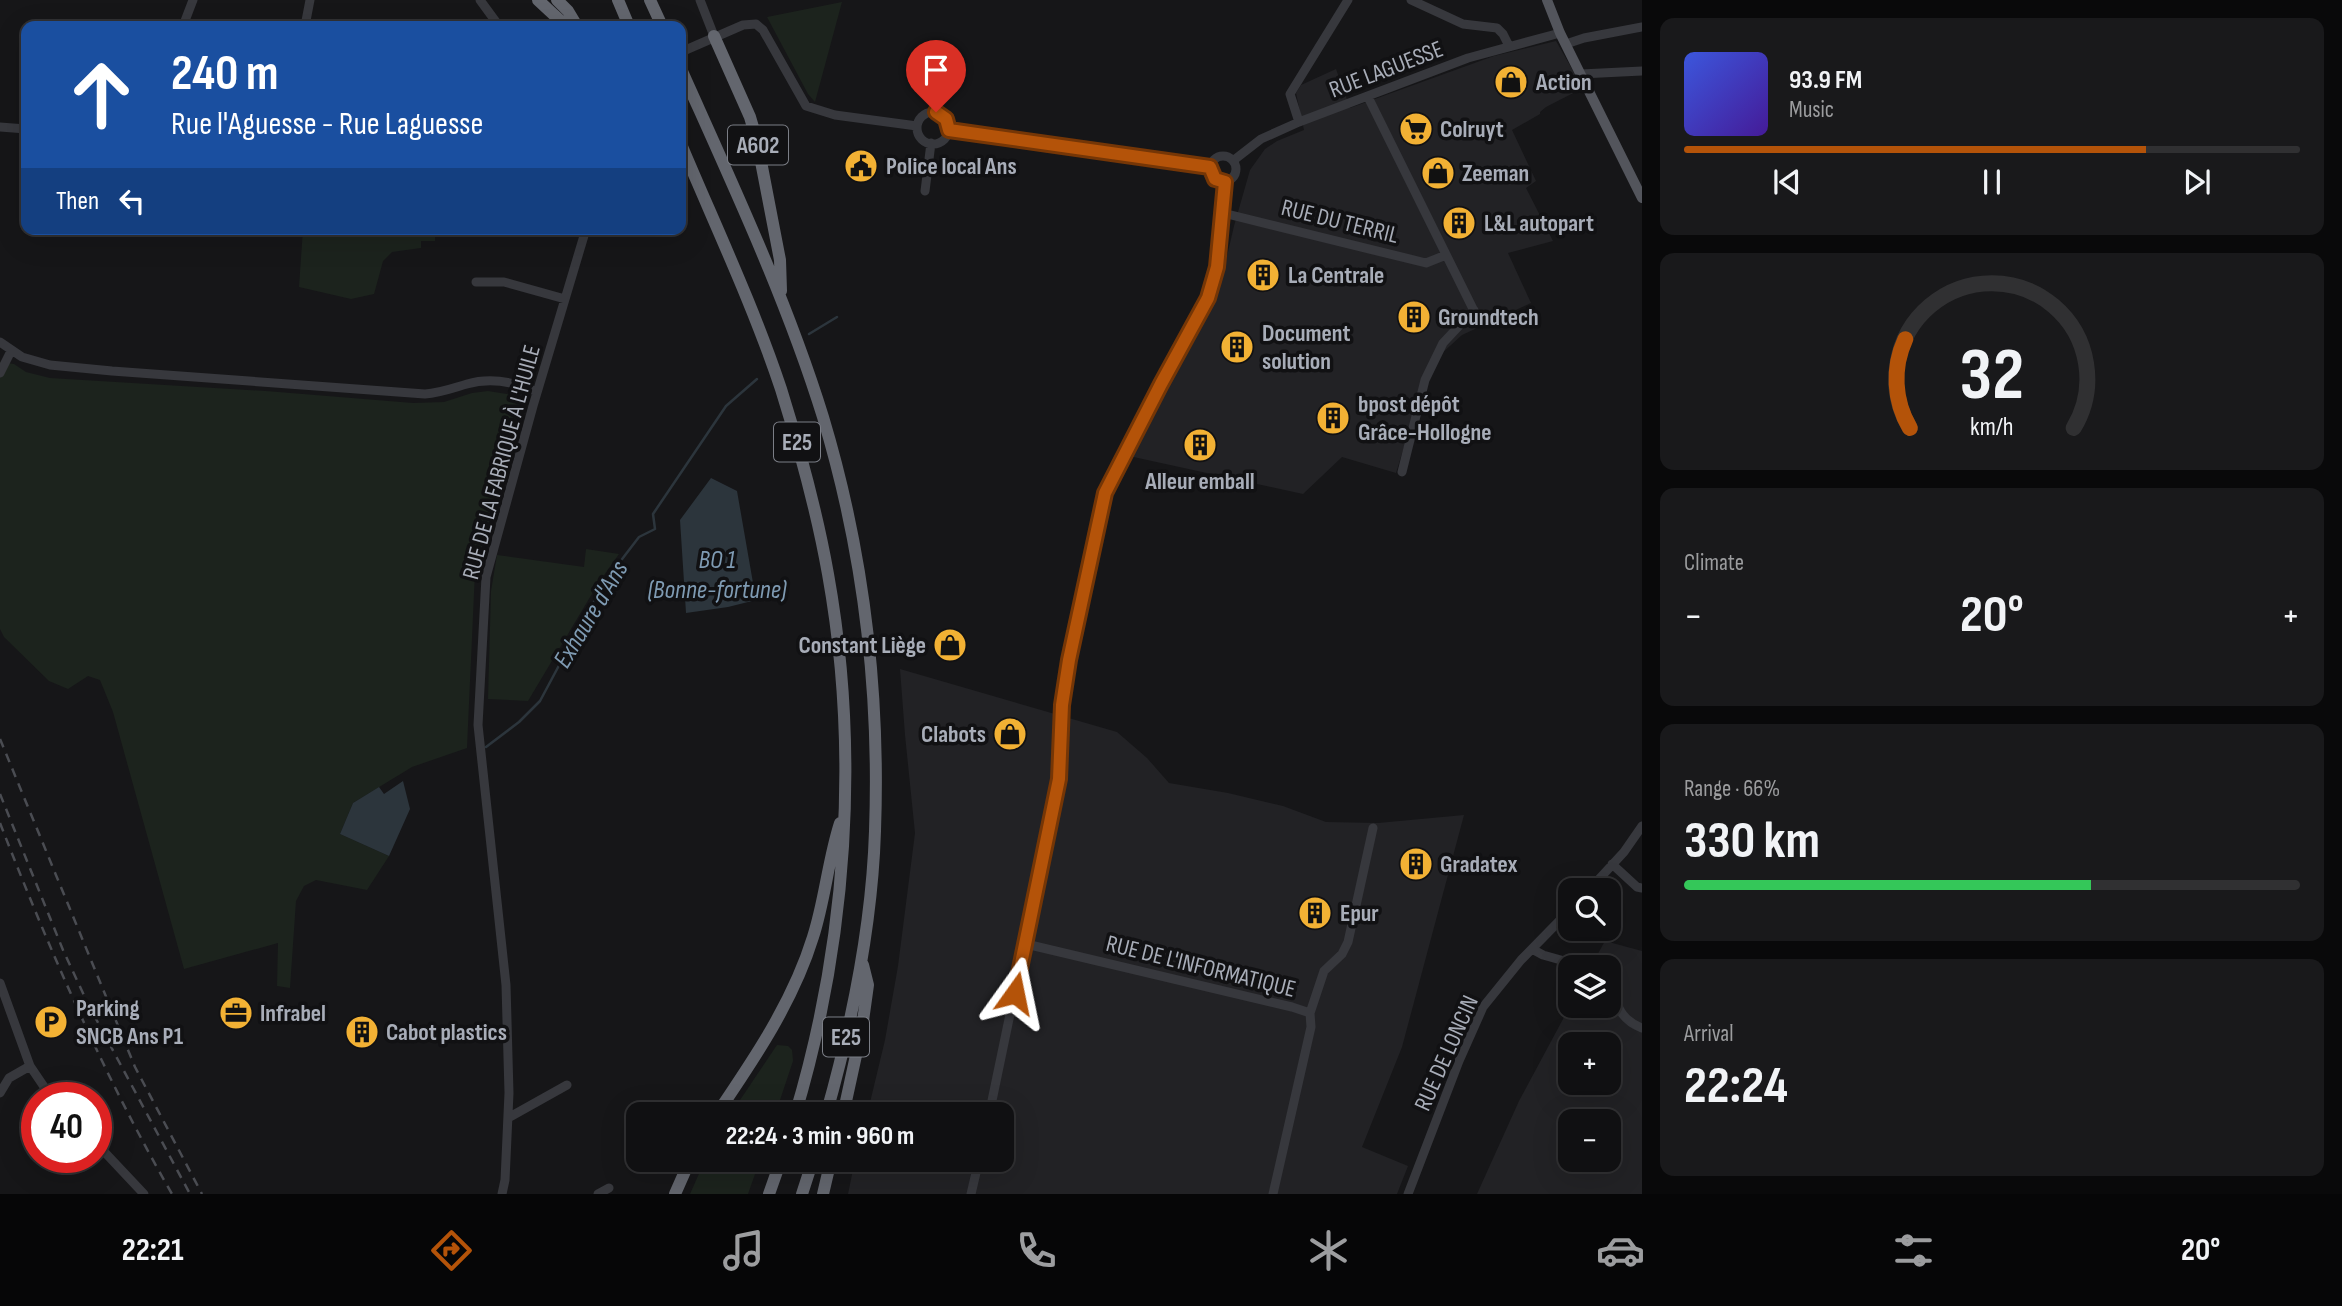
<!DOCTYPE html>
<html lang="en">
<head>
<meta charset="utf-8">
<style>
  :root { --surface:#101012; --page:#19191b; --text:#f1f3f6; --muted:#9c9d9f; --line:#303032; --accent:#b45309 }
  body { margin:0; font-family:"Sofia Sans Condensed",sans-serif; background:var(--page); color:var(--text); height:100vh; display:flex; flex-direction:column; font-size:26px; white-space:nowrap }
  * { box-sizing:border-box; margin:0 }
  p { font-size:23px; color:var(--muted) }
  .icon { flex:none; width:38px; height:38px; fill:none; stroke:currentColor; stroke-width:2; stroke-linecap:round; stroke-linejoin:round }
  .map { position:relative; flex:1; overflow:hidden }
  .panel { display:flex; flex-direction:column; gap:18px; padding:18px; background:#09090a; width:700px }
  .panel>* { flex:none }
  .hud { position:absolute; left:21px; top:21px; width:665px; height:214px; border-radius:14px; box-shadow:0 7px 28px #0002,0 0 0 2px var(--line); background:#1a4fa0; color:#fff; overflow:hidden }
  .fabs { position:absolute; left:1558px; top:878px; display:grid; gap:14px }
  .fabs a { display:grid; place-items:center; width:63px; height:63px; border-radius:14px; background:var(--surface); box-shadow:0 7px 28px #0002,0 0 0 2px var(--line); font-size:35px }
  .speed { position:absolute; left:21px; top:1082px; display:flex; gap:14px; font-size:35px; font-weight:700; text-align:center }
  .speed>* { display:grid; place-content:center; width:91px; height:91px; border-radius:50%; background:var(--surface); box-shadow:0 7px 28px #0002,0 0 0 2px var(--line); line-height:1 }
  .speed .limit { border:10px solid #d22; background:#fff; color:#111 }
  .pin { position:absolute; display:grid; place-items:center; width:60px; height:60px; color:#fff; margin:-72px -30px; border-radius:50% 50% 50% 0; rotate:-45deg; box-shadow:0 0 7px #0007 }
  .pin .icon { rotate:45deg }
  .me { position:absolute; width:77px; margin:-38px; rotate:12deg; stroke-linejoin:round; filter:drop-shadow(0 0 5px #0008) }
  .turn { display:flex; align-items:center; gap:24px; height:147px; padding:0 35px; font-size:32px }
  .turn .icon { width:91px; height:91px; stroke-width:2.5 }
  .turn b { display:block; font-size:49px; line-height:60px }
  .then { display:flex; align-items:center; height:66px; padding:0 35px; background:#0003; gap:14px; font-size:26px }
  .big { font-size:52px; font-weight:700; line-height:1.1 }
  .panel .card { flex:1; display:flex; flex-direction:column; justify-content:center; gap:10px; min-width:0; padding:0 24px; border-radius:14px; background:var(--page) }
  .panel .dial { align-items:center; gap:0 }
  .dial svg { height:182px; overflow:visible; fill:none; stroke:var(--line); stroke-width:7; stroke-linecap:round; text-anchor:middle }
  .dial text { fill:var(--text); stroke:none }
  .song { display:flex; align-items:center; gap:21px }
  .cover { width:84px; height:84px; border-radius:10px; background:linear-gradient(135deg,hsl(230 70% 55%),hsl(260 70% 35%)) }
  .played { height:7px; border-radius:4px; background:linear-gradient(90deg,var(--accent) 75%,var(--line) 75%) }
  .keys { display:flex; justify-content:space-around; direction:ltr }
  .heat { display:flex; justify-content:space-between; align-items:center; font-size:38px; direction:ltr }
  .charge { height:10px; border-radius:5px; background:linear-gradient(90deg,#34c759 66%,var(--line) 0) }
  .trip { position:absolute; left:626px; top:1102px; width:388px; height:70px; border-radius:14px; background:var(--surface); box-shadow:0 7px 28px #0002,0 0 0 2px var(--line); font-weight:700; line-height:70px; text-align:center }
  .dock { display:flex; height:112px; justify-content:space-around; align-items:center; background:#060607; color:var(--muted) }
  .dock .icon { width:49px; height:49px }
  .dock .selected { color:var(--accent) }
  .dock b { font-size:32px; color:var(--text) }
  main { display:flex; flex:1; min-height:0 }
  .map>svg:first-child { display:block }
  .built { fill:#222225; fill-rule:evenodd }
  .green { fill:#1c231d }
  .water { fill:#2c353c }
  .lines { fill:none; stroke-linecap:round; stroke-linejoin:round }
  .stream { stroke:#2c353c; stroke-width:2.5 }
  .minor { stroke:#37383d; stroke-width:9 }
  .major { stroke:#53555c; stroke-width:10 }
  .highway { stroke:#63666e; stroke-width:12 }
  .rail { stroke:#4a4c52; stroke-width:2.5; stroke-dasharray:9 7; stroke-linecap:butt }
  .route-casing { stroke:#753606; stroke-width:18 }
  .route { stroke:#b45309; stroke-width:12 }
  .labels { text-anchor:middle; stroke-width:7; stroke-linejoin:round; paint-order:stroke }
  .shield { fill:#111113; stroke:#7b7e86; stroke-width:2 }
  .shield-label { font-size:23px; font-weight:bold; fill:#a8adb8 }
  .street-label { font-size:24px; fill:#a8adb8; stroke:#111113 }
  .poi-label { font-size:24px; font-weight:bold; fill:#a8adb8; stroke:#111113; text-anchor:start }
  .water-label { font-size:26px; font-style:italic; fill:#7f9bb3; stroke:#111113 }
</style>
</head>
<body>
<main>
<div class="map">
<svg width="1642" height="1194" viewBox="0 0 1642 1194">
  <rect width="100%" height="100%" fill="#161618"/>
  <!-- built -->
  <path class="built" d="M1556,41L1583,88L1546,107L1540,112V114L1512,130L1536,181L1526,188L1553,241L1508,253L1531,303L1462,335L1429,365L1396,473L1342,457L1303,494L1129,456L1177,362L1218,295L1234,226L1250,170L1265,149L1277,141L1304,130L1296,93L1301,85L1336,69L1350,108L1494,56Z
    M900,669L1117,732L1147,758L1169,783L1228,793L1283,806L1326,822L1378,823L1464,815L1402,1047L1362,1147L1408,1166L1397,1194H848L855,1160H1003V1115H867L885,1040L898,966L915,833L905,735Z
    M1605,941L1642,951V1194H1477L1519,1101L1570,1006H1608V968H1590ZM1570,1045H1608V1083H1570ZM1570,1122H1608V1160H1570Z"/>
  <!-- green -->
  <path class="green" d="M842,2L815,102L808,94L767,17Z
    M303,229H435V241H421V248L392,252L383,261L374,294L351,299L299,287Z
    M0,362L14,364L26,372L50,378L266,391L413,403L444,402L472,393L488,391L520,396L524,400L475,571L467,748L412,767L353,803L340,834L389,856L367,890L316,880L304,886L296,901L290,988L277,986L278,943L184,969L113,712L100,680L88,676L68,689L49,681L4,637L0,629Z
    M586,549L619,554L599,582L528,701L488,699L491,591L497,555L584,567Z
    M777,1045L788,1046L792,1050L793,1061L775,1115H730Z
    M705,1160H760L748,1194H690Z"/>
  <!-- water -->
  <path class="water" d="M711,478L737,491L756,600L728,607L686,613L680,520Z
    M403,781L410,809L389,856L340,834L353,803L379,787L384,794Z"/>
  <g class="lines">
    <!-- stream -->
    <path class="stream" d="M809,334L837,317
      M486,747L519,722L540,701L587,613L616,567L639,537L655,529L653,514L726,406L757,379"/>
    <!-- minor -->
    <path class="minor" d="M480,0L499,26
      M700,0L714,36
      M1411,0L1463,24L1497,28L1503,34L1509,46
      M183,26L193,0
      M305,26L310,0
      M1566,44L1584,38L1642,27
      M681,52L743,25L756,24L763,30L806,106L835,115L917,126
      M1581,74L1642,71
      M1368,97L1479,321
      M917 128a16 16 0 1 1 32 0a16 16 0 1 1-32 0Z
      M1299,122L1290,94L1348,0
      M0,127L26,129
      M949,130L1210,167
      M1210 169a13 13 0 1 1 26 0a13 13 0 1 1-26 0Z
      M1234,160L1261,139L1299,122L1468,58L1560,33
      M925,191L931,143
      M1223,213L1426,263L1446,255
      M476,282H504L565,299
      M0,342L22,357L50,365L112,371L425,394C440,393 453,388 467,384C491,377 515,382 537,392
      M0,373L11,351
      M1402,472L1425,380L1443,343L1474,310
      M1612,864L1637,887L1642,888
      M1588,891L1624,852L1642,826
      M1026,944L1292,1007L1310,1013L1311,1027L1273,1194
      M1532,949L1543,955L1589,968
      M1608,982C1617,1002 1618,1019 1642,1028
      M0,983L30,1066L51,1097
      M1310,1013L1324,971L1342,954L1348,942L1373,828
      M0,1093L9,1078L30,1066
      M989,1115L1059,779L1062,705L1068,667L1105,493L1161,384L1208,297L1218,267L1225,182
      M508,1118L567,1085
      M96,1143L144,1194
      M502,1194L505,1180L509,1093L506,985L478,725L486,577L533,406L586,229
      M598,1194L609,1188
      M971,1194L979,1160
      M1408,1194L1459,1061L1483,1007L1521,960L1570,910"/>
    <!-- major -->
    <path class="major" d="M1547,0L1560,33L1642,198"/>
    <!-- highway -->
    <path class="highway" d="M538,0L566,26
      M557,0L568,11L577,26
      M618,0L629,26
      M650,0L662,26
      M714,36L750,117L757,141L780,260L781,291
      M681,69C732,183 786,298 823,417C863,550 880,692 875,831C872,927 852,1023 826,1115
      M681,144C715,225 753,305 781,389C800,450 817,512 828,574C860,752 847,942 795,1115
      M716,1115C754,1059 793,1002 813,937C825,900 828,860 840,823
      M843,1115L862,1028L868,985L863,965
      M675,1194L690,1160
      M769,1194L781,1160
      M802,1194L813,1160
      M823,1194L831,1160"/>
    <!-- rail -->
    <path class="rail" d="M0,739L135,1067L202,1194
      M0,794L63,950L88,1004L190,1194
      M0,823C49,949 104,1076 172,1194"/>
  </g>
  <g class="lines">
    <defs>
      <path id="route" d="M936,112L946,119L949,130L1210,167L1215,179L1225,182L1217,267L1208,298L1161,384L1105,493L1069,660L1062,705L1059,779L1015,993"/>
    </defs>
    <!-- route casing -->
    <use href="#route" class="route-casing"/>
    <!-- route -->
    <use href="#route" class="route"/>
  </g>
  <!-- icons -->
  <defs>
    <symbol id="shop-disc" viewBox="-11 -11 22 22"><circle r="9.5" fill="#f2b134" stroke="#111113"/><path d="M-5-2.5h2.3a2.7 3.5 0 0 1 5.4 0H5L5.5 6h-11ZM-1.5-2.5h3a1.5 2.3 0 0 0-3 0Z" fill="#111"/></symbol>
    <symbol id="supermarket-disc" viewBox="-11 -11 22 22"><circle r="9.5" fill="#f2b134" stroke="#111113"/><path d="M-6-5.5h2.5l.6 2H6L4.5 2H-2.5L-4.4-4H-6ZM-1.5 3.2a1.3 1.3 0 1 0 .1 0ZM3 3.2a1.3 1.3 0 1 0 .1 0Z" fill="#111"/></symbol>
    <symbol id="civic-disc" viewBox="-11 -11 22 22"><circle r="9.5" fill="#f2b134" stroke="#111113"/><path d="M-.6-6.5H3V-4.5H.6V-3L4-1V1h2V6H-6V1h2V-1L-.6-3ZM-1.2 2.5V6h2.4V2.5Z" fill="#111"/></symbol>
    <symbol id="building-disc" viewBox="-11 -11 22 22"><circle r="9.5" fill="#f2b134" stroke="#111113"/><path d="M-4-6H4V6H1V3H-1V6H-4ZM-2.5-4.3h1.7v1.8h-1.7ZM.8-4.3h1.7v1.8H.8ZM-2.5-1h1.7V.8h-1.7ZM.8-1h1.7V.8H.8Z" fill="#111"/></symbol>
    <symbol id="office-disc" viewBox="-11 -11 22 22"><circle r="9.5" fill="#f2b134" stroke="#111113"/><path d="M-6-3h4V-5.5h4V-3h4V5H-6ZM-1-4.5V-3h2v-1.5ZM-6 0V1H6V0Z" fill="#111"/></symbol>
    <symbol id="parking-disc" viewBox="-11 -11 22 22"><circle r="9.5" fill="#f2b134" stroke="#111113"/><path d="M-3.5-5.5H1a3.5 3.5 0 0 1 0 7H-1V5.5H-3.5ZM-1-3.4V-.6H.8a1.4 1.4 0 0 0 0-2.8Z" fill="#111"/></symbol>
  </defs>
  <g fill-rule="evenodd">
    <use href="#shop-disc" x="1492" y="63" width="38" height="38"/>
    <use href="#supermarket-disc" x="1397" y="110" width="38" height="38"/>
    <use href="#civic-disc" x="842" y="147" width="38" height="38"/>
    <use href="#shop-disc" x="1419" y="154" width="38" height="38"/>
    <use href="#building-disc" x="1440" y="204" width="38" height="38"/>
    <use href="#building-disc" x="1244" y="256" width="38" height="38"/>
    <use href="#building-disc" x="1395" y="298" width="38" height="38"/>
    <use href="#building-disc" x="1218" y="328" width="38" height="38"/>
    <use href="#building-disc" x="1314" y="399" width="38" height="38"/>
    <use href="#building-disc" x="1181" y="426" width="38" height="38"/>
    <use href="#shop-disc" x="931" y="626" width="38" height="38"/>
    <use href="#shop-disc" x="991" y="715" width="38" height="38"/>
    <use href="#building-disc" x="1397" y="845" width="38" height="38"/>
    <use href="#building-disc" x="1296" y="894" width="38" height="38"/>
    <use href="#office-disc" x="217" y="994" width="38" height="38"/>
    <use href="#parking-disc" x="32" y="1003" width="38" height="38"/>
    <use href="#building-disc" x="343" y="1013" width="38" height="38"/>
  </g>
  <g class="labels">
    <!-- shield labels -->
    <g class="shield">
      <rect x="728" y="125.5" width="60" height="39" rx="5"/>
      <rect x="774" y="422.5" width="46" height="39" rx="5"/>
      <rect x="823" y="1017.5" width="46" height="39" rx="5"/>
    </g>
    <g class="shield-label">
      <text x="758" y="153">A602</text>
      <text x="797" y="450">E25</text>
      <text x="846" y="1045">E25</text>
    </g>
    <!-- street labels -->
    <g class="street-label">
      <text transform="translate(1386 69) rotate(-21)" y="8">RUE LAGUESSE</text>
      <text transform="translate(1340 221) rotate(14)" y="8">RUE DU TERRIL</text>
      <text transform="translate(501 462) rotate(-75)" y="8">RUE DE LA FABRIQUE À L'HUILE</text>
      <text transform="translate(1201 966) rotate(14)" y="8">RUE DE L'INFORMATIQUE</text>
      <text transform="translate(1446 1053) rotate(-66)" y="8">RUE DE LONCIN</text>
    </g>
    <!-- poi labels -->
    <g class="poi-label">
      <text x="1536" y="90">Action</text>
      <text x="1440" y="137">Colruyt</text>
      <text x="886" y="174">Police local Ans</text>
      <text x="1462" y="181">Zeeman</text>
      <text x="1484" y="231">L&amp;L autopart</text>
      <text x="1288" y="283">La Centrale</text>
      <text x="1438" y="325">Groundtech</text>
      <text x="1262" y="341">Document<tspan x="1262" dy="28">solution</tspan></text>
      <text x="1358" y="412">bpost dépôt<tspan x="1358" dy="28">Grâce-Hollogne</tspan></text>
      <text x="1200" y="489" text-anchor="middle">Alleur emball</text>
      <text x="926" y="653" text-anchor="end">Constant Liège</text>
      <text x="986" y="742" text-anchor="end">Clabots</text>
      <text x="1440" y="872">Gradatex</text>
      <text x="1340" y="921">Epur</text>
      <text x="76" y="1016">Parking<tspan x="76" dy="28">SNCB Ans P1</tspan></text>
      <text x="260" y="1021">Infrabel</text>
      <text x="386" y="1040">Cabot plastics</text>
    </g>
    <!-- water labels -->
    <g class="water-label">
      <text x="717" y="568">BO 1<tspan x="717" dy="30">(Bonne-fortune)</tspan></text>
      <text transform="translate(590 614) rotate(-59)" y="9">Exhaure d'Ans</text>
    </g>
  </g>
</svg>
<div class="fabs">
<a><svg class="icon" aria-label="search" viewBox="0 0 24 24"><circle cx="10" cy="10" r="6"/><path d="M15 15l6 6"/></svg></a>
<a><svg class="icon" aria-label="layers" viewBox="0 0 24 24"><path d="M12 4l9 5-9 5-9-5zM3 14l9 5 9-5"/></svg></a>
<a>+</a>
<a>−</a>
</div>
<div class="speed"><div class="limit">40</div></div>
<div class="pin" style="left:936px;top:112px;background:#d93025"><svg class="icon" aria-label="arrive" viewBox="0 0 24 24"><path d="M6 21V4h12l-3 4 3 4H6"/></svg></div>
<svg class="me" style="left:1015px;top:993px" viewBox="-20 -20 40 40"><path d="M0-17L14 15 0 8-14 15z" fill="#b45309" stroke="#fff" stroke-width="4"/></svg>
<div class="trip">22:24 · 3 min · 960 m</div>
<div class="hud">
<div class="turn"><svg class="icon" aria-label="ahead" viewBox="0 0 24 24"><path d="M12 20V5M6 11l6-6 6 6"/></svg><div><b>240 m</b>Rue l'Aguesse - Rue Laguesse</div></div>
<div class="then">Then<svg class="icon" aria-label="left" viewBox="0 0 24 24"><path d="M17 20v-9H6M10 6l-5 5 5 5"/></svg></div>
</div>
</div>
<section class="panel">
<div class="card">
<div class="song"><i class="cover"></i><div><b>93.9 FM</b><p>Music</p></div></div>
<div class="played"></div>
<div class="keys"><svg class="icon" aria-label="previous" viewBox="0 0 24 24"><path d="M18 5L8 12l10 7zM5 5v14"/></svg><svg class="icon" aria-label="pause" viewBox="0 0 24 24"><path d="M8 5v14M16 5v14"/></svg><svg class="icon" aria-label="next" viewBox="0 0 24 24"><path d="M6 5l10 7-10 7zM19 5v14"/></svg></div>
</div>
<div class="card dial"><svg viewBox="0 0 100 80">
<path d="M14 69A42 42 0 1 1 86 69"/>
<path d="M14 69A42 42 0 0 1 12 30" stroke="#b45309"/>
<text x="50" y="56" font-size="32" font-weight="700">32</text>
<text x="50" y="72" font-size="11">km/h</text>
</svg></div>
<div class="card"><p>Climate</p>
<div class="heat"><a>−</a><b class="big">20°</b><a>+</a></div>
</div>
<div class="card"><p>Range · 66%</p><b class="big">330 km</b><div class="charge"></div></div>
<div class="card"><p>Arrival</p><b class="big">22:24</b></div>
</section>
</main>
<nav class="dock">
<b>22:21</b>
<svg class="icon selected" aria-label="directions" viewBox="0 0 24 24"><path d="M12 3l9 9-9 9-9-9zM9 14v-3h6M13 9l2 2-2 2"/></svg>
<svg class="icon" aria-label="music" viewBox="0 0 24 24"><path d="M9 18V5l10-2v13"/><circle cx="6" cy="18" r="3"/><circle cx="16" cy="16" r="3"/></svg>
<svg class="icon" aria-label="phone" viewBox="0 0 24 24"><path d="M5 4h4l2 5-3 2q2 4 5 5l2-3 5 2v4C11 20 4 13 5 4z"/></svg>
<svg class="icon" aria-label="climate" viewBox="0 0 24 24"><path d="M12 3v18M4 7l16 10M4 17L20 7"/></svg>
<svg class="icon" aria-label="car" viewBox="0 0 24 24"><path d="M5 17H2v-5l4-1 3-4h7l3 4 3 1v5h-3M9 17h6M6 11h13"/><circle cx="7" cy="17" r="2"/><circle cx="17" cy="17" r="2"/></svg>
<svg class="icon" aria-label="filters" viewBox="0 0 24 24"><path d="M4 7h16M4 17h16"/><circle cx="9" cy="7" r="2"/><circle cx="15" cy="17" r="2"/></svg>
<b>20°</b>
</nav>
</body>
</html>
